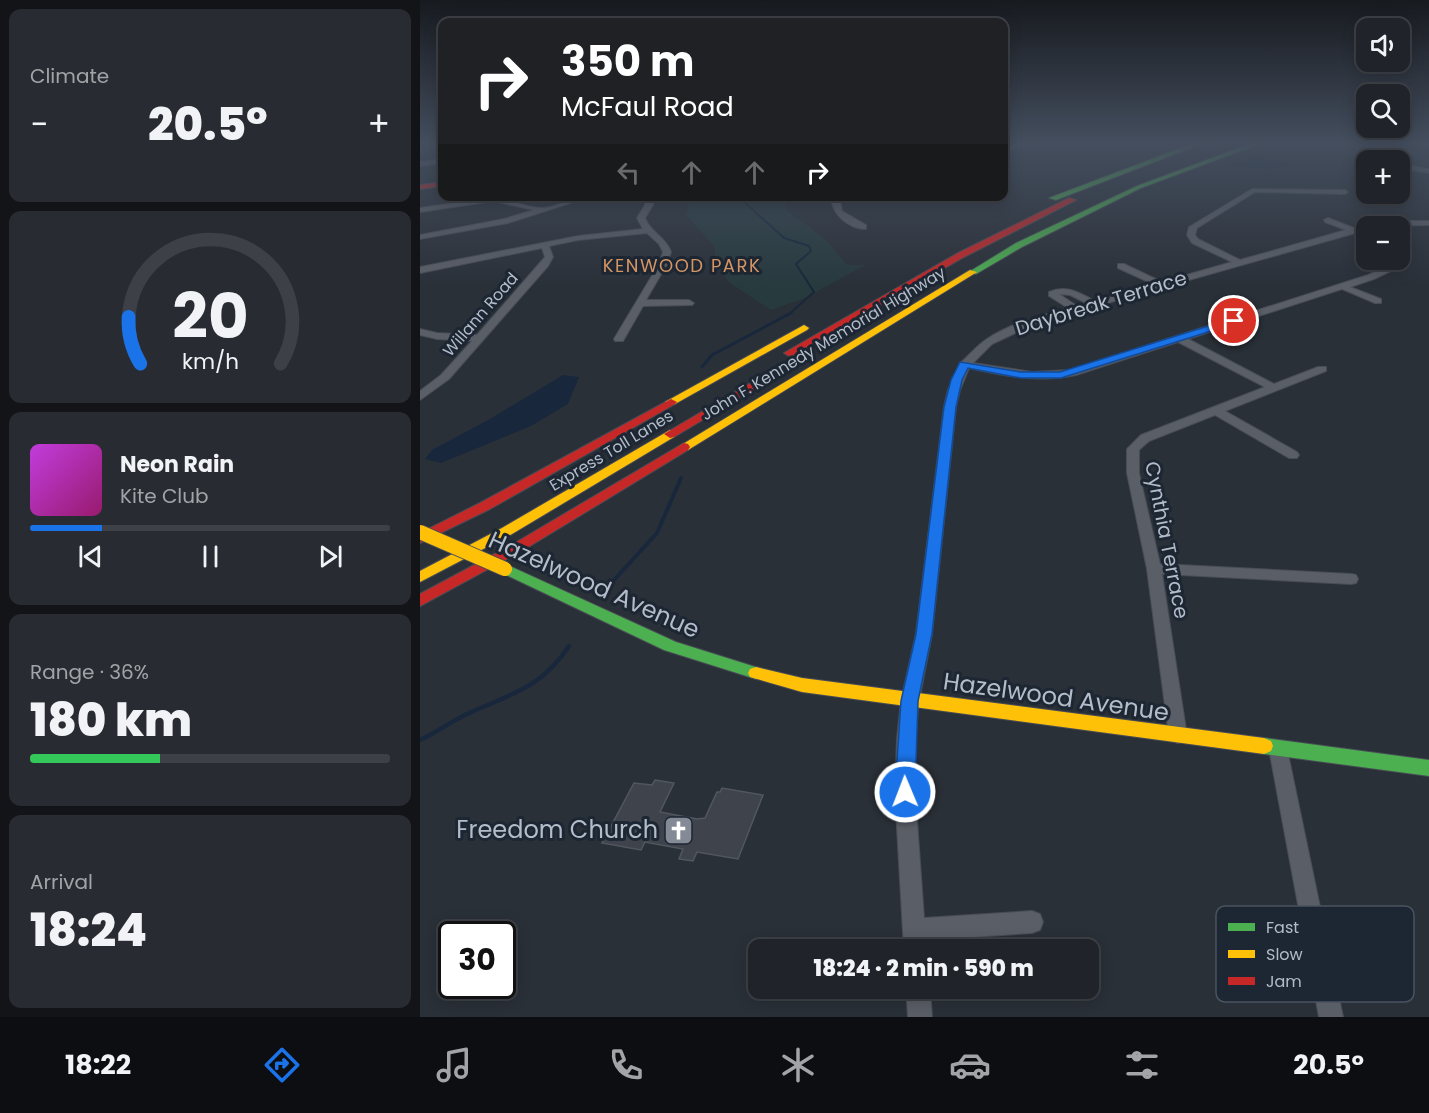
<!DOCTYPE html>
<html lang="en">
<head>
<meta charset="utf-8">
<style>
  :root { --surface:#20242a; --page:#282c32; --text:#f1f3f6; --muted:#a2a4a8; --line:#3d4147; --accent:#1a73e8 }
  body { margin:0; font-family:Poppins,sans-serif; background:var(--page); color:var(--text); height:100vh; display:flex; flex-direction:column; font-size:22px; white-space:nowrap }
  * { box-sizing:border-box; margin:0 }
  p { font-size:20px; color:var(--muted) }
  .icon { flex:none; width:33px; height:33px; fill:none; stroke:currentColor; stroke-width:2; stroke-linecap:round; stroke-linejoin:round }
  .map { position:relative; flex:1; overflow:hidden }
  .panel { display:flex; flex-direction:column; gap:9px; padding:9px; background:#121417; width:420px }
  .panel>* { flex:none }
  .guide { position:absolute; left:18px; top:18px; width:570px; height:183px; border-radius:12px; box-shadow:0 3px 15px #0003,0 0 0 2px var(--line); background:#202124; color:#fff; overflow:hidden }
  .fabs { position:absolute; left:936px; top:18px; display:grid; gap:12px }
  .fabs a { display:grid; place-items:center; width:54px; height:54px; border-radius:12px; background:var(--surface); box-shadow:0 3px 15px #0003,0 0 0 2px var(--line); font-size:30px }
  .speed { position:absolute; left:18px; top:921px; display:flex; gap:12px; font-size:30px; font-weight:700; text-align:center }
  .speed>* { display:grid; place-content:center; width:78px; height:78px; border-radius:50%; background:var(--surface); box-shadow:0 3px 15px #0003,0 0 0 2px var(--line); line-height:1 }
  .speed .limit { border:3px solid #111; border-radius:9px; background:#fff; color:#111 }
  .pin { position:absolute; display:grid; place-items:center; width:51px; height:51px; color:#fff; margin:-26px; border:3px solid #fff; border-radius:50%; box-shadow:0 2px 6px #0007 }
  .me { position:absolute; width:66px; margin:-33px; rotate:359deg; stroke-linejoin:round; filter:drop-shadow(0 0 4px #0008) }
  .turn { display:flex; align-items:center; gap:21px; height:126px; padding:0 24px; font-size:27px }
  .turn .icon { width:78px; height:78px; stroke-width:2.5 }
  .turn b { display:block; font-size:42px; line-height:51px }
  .lanes { display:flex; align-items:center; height:57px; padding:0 24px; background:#0003; justify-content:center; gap:30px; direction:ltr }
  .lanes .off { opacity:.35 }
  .big { font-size:45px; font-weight:800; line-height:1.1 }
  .panel .card { flex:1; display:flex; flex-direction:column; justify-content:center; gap:9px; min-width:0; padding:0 21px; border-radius:12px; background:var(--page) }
  .panel .dial { align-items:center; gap:0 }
  .dial svg { height:156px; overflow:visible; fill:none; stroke:var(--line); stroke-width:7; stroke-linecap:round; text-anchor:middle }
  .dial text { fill:var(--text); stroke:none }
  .song { display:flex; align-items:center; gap:18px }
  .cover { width:72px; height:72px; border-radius:9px; background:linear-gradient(135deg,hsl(290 70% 55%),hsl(320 70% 35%)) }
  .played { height:6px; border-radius:3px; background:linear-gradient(90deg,var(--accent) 20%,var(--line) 20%) }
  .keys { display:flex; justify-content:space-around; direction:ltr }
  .heat { display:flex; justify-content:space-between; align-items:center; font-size:33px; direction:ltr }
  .charge { height:9px; border-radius:4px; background:linear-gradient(90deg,#34c759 36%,var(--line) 0) }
  .trip { position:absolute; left:328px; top:939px; width:351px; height:60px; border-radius:12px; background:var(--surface); box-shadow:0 3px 15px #0003,0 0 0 2px var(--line); font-weight:800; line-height:60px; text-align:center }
  .tabs { display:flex; height:96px; justify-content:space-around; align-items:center; background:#0d0e11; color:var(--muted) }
  .tabs .icon { width:42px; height:42px }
  .tabs .selected { color:var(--accent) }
  .tabs b { font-size:27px; color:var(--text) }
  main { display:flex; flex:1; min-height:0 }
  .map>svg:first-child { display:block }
  .green { fill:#273a3e }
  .water { fill:#19273c }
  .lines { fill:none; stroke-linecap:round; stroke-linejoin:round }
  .stream-far4 { stroke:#19273c; stroke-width:1.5 }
  .stream-far3 { stroke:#19273c; stroke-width:2 }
  .stream-far2 { stroke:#19273c; stroke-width:3 }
  .stream-far1 { stroke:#19273c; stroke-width:4 }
  .stream { stroke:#19273c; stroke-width:4.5 }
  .building { fill:#3f444c; stroke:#52575f; stroke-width:1.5 }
  .street-casing { stroke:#484c55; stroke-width:2 }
  .fast-casing { stroke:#484c55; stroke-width:2 }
  .slow-casing { stroke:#484c55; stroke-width:2 }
  .jam-casing { stroke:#484c55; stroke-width:2 }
  .street { fill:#5a5e66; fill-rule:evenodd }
  .fast { fill:#4caf50; fill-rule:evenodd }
  .slow { fill:#ffc107; fill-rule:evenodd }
  .jam { fill:#c62828; fill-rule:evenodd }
  .slow-bridge-casing { stroke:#484c55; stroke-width:16; stroke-linecap:butt }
  .slow-bridge { stroke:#ffc107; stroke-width:14 }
  .route { fill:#1a73e8; stroke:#114b97; stroke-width:1.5 }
  .labels { text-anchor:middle; stroke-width:6; stroke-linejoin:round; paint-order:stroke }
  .far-street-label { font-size:16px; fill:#b4bcc9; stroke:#1d2633 }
  .far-neighbourhood-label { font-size:18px; letter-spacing:1.5px; fill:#d59563; stroke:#1d2633 }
  .street-label { font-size:20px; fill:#b4bcc9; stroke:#1d2633 }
  .near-street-label { font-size:24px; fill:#b4bcc9; stroke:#1d2633 }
  .near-poi-label { font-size:24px; fill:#b4bcc9; stroke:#1d2633; text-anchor:end }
  .key { fill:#1d2633; stroke:#4a5360; stroke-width:1.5 }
  .key-label { font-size:16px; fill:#b4bcc9 }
</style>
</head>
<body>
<main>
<section class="panel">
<div class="card"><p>Climate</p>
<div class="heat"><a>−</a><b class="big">20.5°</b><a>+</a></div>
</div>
<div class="card dial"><svg viewBox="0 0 100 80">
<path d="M14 69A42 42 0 1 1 86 69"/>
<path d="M14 69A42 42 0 0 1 8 45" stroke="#1a73e8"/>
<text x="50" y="56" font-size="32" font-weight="700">20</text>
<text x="50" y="72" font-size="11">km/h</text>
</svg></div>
<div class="card">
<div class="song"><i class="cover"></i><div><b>Neon Rain</b><p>Kite Club</p></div></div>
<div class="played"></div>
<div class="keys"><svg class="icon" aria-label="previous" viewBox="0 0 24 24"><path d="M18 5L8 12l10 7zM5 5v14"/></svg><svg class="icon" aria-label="pause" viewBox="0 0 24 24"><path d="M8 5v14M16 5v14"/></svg><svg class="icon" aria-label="next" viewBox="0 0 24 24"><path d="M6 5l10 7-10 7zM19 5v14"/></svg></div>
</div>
<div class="card"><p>Range · 36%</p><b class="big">180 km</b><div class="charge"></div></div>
<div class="card"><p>Arrival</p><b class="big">18:24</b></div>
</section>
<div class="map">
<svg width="1009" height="1017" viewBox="0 0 1009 1017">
  <rect width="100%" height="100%" fill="#2a3038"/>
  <!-- green -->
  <path class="green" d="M271,197H359L363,198L367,210L405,239L427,265H445L387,297L351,310L310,283L295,265V247L266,215Z"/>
  <!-- water -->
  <path class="water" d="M836,156L868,163L870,165L851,169L808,166Z
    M143,375L159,377L148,404L111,426L21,463L5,459L12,450L68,420Z"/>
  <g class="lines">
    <!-- stream-far4 -->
    <path class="stream-far4" d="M614,144L639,143
      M318,196L344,220"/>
    <!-- stream-far3 -->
    <path class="stream-far3" d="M342,218L364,238L389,246L391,251L376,264L394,292L368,315"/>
    <!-- stream-far2 -->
    <path class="stream-far2" d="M282,367L292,355L371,313"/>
    <!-- stream-far1 -->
    <path class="stream-far1" d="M194,580L237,533L261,478"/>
    <!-- stream -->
    <path class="stream" d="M0,740C16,733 30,722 45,715C89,694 120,690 149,646"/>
  </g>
  <!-- building -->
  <path class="building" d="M235,780L254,783L240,812L277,819L285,818L297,792H300L302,788L343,795L318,859L277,852L273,861L259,859L263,849L225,842L221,850L182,843L214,783L232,785Z"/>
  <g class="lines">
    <defs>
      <path id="street" d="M959,143H965L970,160H964Z
        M1003,143H1009V148Z
        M22,159V163L0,166V162Z
        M980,164L1009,169V173L980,168Z
        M832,189L925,190L928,192L925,194L835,192L777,228L775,235L778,239L820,260L926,230L905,222L904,220L908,218L934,228L977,221H1009V225L946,226V230L617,323L572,344L553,363L612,372L650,370L948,275L972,264V260L980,259L979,267L954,279L930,287L961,299V303H955L922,289L768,339L854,384L898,367H906V371L805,411L877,452L879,455L877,458H869L795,415L729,441L719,450V473L740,564L931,574L936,575L938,579L936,583L931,584L742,574L767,736L764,741L758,743L752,741L749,736L727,569L707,473V449L721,435L845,387L758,342L656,375C620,383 584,376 549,368L540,390L536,407L512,634L499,701L495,739V793L504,918L612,911L620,914L623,922L620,930L612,933L506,940V950H484L475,793L477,739L481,701L496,634L524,407L528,390L540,366L539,364C548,357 556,346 567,339C591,323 620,316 648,308L629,296V292C646,284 660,293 675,301L733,284L698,268V264H704L742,282L812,262L772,243L767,235L769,227ZM639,294L650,295L666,303L657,306Z
        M62,196C82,196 105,208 122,208C137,208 154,196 172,196L88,223L0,239V235L84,219L114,210L74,201L0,212V208L63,199Z
        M225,196H233V205L225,218C230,232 246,237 251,252L247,264L226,300H269L274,303L272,305L223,306L203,341H195L194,339L239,264L243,252L239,244L227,233L158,240L129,246L133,257L128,266L29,379L0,400V391L21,375L52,341L17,339L0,335V329L17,333L57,335L125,257L122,248L0,273V267L158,236L223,229L217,218L225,205Z
        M411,196H419L422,211L446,225V229C429,229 411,214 411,196Z
        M506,196H514V198L510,200Z
        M858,741L865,744L867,749L923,1017H899L849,749L851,744Z
        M486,988H510L512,1017H488Z"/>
      <path id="fast" d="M599,143H609L584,152V148Z
        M774,143H784L636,200L629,198Z
        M832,143H842L721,188L602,247L556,274L549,272L596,243L717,186Z
        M85,564L256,642L342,669L344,673L342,677L336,679L244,650L80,572L78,569L80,566Z
        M844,738L1009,760V776L844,754L837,751L835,746L837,741Z"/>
      <path id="slow" d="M550,270L557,272L268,450H260L258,447Z
        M384,325L389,328L387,330L255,404L251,405L245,402Z
        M250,430L256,434L254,437L92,534L0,582V571L82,528Z
        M336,667L382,678L844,738L851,741L853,746L851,751L844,754L382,692L330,677L328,673L330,669Z"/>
      <path id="jam" d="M22,182V186L0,189V185Z
        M649,198L656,200L544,257L373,355L369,356L364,353L538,253Z
        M387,350L392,353L391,355L254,437L250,438L244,434Z
        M251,399L257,402L255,404L70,509L0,543V533L60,503Z
        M264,443L268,444L270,447L268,450L105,549L0,606V594L95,543Z"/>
    </defs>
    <!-- street casing -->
    <use href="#street" class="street-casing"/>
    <!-- fast casing -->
    <use href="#fast" class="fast-casing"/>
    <!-- slow casing -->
    <use href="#slow" class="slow-casing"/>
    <!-- jam casing -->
    <use href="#jam" class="jam-casing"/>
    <!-- street -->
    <use href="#street" class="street"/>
    <!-- fast -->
    <use href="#fast" class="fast"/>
    <!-- slow -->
    <use href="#slow" class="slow"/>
    <!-- jam -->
    <use href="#jam" class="jam"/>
    <defs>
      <path id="slow-bridge" d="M0,532L85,569"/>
    </defs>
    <!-- slow-bridge casing -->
    <use href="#slow-bridge" class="slow-bridge-casing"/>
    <!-- slow-bridge -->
    <use href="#slow-bridge" class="slow-bridge"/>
  </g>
  <!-- sky -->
  <linearGradient id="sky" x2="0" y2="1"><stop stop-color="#171a1f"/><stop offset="0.5" stop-color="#444e5e"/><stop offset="1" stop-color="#444e5e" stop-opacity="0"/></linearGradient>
  <rect width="1009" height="286" fill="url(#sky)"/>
  <!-- route -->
  <path class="route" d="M814,318L817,319V323L641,378H601L548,368L542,380L536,407L512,634L498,701L495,792L492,798L485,801L478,798L475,792L481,701L496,634L524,407L531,380L540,362L601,372H640Z"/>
  <!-- icons -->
  <defs>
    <symbol id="church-square" viewBox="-11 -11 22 22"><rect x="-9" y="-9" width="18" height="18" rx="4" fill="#848b96" stroke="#1d2633"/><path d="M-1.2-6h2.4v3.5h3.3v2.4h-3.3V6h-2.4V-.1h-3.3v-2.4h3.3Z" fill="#fff"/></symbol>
  </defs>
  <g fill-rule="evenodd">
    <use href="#church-square" x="242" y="814" width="33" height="33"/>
  </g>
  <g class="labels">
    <!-- far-street labels -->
    <g class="far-street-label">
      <text transform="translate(60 314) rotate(-49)" y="6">Willann Road</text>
      <text transform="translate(403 343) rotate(-31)" y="6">John F. Kennedy Memorial Highway</text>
      <text transform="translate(191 450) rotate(-31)" y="6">Express Toll Lanes</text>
    </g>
    <!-- far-neighbourhood labels -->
    <g class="far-neighbourhood-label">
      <text x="262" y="272">KENWOOD PARK</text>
    </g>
    <!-- street labels -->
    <g class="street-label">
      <text transform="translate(681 303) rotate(-17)" y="7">Daybreak Terrace</text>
      <text transform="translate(747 540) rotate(79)" y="7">Cynthia Terrace</text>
    </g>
    <!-- near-street labels -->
    <g class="near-street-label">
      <text transform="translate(174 585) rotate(24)" y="8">Hazelwood Avenue</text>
      <text transform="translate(636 697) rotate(8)" y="8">Hazelwood Avenue</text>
    </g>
    <!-- near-poi labels -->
    <g class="near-poi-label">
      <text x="238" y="838">Freedom Church</text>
    </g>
  </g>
  <!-- legend -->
  <rect x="796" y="906" width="198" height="96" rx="9" class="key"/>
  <rect x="808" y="923" width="27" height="8" fill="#4caf50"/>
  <rect x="808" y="950" width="27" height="8" fill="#ffc107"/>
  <rect x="808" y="977" width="27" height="8" fill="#c62828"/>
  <g class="key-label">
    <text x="846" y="933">Fast</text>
    <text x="846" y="960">Slow</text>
    <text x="846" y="987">Jam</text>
  </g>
</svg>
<div class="fabs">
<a><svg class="icon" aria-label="sound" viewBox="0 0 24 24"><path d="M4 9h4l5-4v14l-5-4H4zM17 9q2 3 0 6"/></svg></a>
<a><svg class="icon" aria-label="search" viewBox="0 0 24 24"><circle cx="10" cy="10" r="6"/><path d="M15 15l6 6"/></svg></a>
<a>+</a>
<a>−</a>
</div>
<div class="speed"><div class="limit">30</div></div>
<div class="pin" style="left:814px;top:321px;background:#d93025"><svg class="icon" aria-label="arrive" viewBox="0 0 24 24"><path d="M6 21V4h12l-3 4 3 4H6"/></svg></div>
<svg class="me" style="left:485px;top:792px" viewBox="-20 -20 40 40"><circle r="17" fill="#1a73e8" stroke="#fff" stroke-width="3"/><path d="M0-11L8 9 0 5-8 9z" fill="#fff"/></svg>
<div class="trip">18:24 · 2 min · 590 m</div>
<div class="guide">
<div class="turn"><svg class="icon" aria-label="right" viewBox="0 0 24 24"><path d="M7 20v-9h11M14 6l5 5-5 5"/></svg><div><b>350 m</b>McFaul Road</div></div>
<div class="lanes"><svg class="icon off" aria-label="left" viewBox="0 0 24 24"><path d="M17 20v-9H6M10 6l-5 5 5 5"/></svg><svg class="icon off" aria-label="ahead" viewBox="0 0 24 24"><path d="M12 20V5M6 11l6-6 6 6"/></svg><svg class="icon off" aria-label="ahead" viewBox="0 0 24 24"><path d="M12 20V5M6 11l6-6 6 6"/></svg><svg class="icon" aria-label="right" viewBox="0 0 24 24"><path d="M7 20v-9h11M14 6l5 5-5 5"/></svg></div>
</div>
</div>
</main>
<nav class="tabs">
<b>18:22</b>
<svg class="icon selected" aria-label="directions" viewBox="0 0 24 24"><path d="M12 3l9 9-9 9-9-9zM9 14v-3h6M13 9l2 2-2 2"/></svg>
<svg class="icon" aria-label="music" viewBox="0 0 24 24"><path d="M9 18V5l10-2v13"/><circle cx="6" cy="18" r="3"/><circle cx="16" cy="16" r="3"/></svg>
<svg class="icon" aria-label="phone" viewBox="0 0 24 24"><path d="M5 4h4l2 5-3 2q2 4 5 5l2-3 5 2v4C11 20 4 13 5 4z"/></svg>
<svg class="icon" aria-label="climate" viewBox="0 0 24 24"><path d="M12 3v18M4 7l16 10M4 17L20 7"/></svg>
<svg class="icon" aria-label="car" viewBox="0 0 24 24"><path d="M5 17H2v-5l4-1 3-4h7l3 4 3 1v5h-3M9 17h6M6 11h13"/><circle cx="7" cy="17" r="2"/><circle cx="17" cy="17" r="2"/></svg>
<svg class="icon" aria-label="filters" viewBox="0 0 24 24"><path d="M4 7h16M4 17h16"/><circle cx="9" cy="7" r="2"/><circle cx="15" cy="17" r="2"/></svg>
<b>20.5°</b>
</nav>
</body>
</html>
